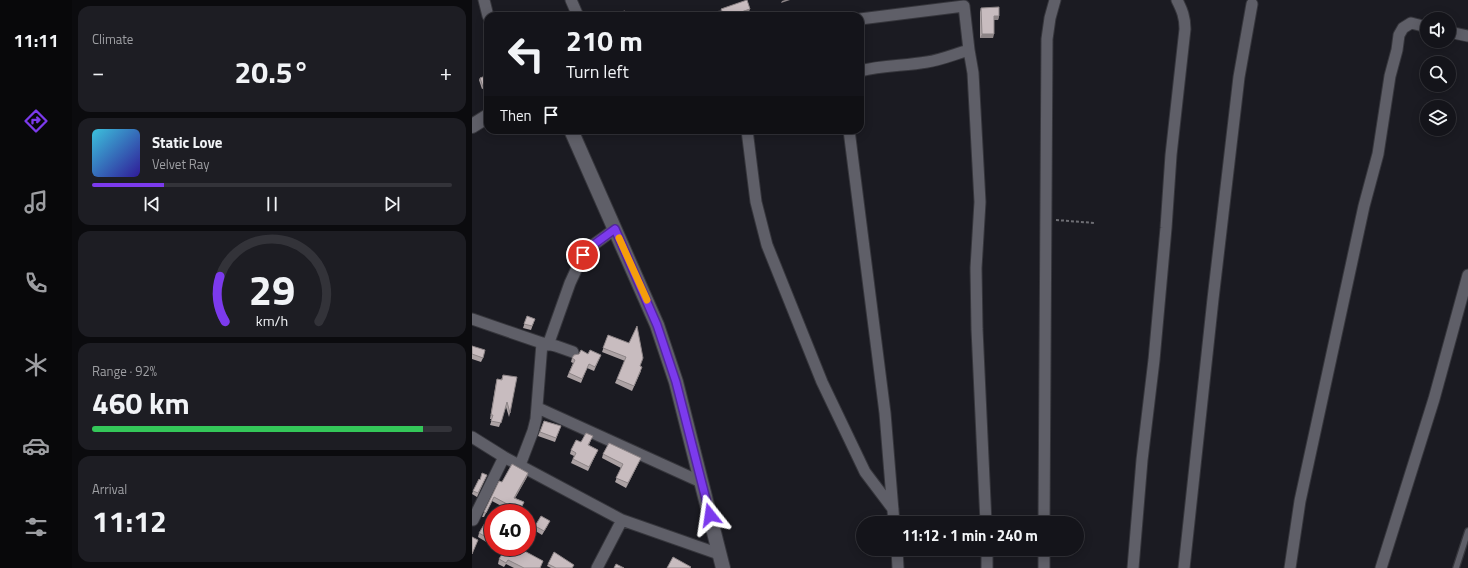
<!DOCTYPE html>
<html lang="en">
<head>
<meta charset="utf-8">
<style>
  :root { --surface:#14141a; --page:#1d1d23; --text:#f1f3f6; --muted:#9d9ea2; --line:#333339; --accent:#7c3aed }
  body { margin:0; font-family:"Titillium Web",sans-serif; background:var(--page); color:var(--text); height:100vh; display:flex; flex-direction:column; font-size:15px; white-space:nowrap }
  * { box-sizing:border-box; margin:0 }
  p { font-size:13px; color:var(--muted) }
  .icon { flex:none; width:22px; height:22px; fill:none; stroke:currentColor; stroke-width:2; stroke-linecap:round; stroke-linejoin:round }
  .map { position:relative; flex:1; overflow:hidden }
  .side { display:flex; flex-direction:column; gap:6px; padding:6px; background:#0b0b0e; width:400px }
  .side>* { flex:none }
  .hud { position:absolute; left:12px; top:12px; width:380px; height:122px; border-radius:12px; box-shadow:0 2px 10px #0003,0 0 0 1px var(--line); background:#14141a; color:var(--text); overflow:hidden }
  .tools { position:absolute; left:948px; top:12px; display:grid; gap:8px }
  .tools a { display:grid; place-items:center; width:36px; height:36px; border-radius:50%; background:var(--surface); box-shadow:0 2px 10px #0003,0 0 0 1px var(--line); font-size:20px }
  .speed { position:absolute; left:12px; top:504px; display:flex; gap:8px; font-size:20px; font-weight:700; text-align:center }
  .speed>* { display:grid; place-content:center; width:52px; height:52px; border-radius:50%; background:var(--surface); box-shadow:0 2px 10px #0003,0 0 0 1px var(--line); line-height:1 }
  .speed .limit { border:6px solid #d22; background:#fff; color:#111 }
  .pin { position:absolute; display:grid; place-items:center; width:34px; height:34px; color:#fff; margin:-17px; border:2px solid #fff; border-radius:50%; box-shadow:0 1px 4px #0007 }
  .me { position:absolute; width:44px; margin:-22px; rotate:345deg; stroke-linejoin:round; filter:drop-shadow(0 0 3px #0008) }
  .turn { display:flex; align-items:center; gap:14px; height:84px; padding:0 16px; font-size:18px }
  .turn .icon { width:52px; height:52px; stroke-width:2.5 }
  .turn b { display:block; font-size:28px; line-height:34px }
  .then { display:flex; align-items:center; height:38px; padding:0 16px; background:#0003; gap:8px; font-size:15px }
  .big { font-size:30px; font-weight:700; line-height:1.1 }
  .side .card { flex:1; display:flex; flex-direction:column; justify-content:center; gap:6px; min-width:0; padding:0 14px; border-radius:12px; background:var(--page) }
  .side .dial { align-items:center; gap:0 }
  .dial svg { height:104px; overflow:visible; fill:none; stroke:var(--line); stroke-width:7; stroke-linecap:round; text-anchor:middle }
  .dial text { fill:var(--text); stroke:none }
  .song { display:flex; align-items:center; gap:12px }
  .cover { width:48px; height:48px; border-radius:6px; background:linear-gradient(135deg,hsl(190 70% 55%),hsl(250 70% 35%)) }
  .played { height:4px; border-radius:2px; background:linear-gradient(90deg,var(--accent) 20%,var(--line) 20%) }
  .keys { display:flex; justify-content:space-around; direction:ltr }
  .heat { display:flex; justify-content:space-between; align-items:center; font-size:22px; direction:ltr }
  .charge { height:6px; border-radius:3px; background:linear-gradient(90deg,#34c759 92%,var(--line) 0) }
  .trip { position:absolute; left:384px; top:516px; width:228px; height:40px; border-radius:20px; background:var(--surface); box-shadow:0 2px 10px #0003,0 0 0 1px var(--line); font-weight:700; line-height:40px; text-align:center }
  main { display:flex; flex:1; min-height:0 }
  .tab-bar { display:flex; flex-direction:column; width:72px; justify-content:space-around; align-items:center; background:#08080a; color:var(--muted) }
  .tab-bar .icon { width:28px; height:28px }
  .tab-bar .current { color:var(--accent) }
  .tab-bar b { font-size:18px; color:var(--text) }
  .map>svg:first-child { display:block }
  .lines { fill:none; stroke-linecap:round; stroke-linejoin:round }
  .service-casing { stroke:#36363c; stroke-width:8 }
  .minor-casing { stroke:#36363c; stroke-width:13 }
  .tertiary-casing { stroke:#36363c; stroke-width:16 }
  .path { stroke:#6e6e74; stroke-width:2; stroke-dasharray:3 2; stroke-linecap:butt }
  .service { stroke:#5f5f68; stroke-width:5.5 }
  .minor { stroke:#5f5f68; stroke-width:11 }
  .tertiary { stroke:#5f5f68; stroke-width:14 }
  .wall { fill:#aca2a4 }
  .shaded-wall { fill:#8c8486 }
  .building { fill:#c8bcbf; stroke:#8c8486 }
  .route-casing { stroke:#51269a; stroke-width:10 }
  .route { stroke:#7c3aed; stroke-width:7 }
  .slow { stroke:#f59e0b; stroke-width:7 }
</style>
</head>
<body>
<main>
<nav class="tab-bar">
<b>11:11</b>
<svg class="icon current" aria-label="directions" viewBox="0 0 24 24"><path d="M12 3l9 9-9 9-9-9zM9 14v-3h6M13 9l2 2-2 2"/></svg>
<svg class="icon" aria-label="music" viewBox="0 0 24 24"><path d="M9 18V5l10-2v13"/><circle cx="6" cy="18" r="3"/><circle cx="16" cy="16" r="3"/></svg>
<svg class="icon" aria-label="phone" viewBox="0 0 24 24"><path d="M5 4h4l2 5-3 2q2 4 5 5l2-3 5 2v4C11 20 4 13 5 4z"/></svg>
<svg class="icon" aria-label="climate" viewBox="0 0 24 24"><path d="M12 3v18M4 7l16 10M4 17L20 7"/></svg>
<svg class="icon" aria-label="car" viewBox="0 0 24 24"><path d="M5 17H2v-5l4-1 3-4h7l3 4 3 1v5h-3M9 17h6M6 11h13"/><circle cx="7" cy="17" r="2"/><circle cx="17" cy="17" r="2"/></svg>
<svg class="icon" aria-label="filters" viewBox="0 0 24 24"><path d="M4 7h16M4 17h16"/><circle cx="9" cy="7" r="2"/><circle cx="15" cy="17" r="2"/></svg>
</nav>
<section class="side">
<div class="card"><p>Climate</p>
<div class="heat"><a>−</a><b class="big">20.5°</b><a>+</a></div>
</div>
<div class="card">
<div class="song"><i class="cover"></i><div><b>Static Love</b><p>Velvet Ray</p></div></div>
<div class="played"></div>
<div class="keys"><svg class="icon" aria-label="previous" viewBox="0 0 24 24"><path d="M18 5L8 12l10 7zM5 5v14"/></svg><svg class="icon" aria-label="pause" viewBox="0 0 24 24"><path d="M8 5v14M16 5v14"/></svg><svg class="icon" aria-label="next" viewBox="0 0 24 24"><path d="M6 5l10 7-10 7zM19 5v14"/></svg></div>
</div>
<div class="card dial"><svg viewBox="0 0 100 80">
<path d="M14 69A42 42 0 1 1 86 69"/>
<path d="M14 69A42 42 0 0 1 10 34" stroke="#7c3aed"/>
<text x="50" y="56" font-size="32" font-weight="700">29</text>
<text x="50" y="72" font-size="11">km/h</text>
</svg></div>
<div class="card"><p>Range · 92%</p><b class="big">460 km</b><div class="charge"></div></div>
<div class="card"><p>Arrival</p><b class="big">11:12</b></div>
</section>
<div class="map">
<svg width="996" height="568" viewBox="0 0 996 568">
  <rect width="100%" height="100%" fill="#1b1b22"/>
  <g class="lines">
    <defs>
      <path id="service" d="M984,568L996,531"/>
      <path id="minor" d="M12,0L16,16
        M99,0L106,16
        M388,19L492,6L497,50C483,54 469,60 455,62C433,66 410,65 388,71
        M977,32L996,36
        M497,50L501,73L508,202L504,268L505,329L514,523
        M275,130L284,202L295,245L350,382L393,472L421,509
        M377,130L413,413L422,523
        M0,319L70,343L84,346L101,352
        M76,345L98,283L111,255L117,248L143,229
        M66,408L229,482
        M0,437L32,457L150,520L247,554
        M48,465L61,431L64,419L70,343
        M1,520L32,457
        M572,523L575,39L578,18L583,0
        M425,549L426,568
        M515,549V568
        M125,568L150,520
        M572,568V549
        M661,568L670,460L682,360L694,228L699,155L713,29C713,17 710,10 705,0
        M712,568L741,299L767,77L780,4
        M818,568L828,501L892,206L906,154L918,76L925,50L927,35L931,28L939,23L955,27
        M909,568L962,399L996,275"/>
      <path id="tertiary" d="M0,126L16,116
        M99,130L185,325L204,382L251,568"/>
    </defs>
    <!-- service casing -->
    <use href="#service" class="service-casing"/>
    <!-- minor casing -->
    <use href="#minor" class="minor-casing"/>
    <!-- tertiary casing -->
    <use href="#tertiary" class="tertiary-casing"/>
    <!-- path -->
    <path class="path" d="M584,220L623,223"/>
    <!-- service -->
    <use href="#service" class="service"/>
    <!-- minor -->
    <use href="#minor" class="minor"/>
    <!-- tertiary -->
    <use href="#tertiary" class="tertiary"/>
  </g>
  <!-- wall -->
  <path class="wall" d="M509,8L527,16L526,20H522L521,38H508V12Z
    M16,75V87L10,89L7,80L8,78Z
    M55,316L63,319L59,330L51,328Z
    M136,335L168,366L169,371L160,391L143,383L153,361L130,352Z
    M0,346L11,358L9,362L0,359Z
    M116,354L129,355L122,371L115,368L109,383L95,377L101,363L99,362L100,358Z
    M31,375L38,413L37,417L34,407L27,427L18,425L20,419H18L24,383L25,379L29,380Z
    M72,421L89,426L83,442L66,436Z
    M119,440L117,445L126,450L116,471L99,463L102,456L98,454L99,450L109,442Z
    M131,454L169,458L154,488L143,482L149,468L130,458Z
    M56,473L55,477L43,498L52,502L47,513H31L33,508L20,501L12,517H10L12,512L30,482Z
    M15,475L5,497L0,494L1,491L8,480Z
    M76,525L70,535L62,530L63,526Z
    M21,528V546L6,537L7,533Z
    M23,547H46V548L71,561L68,568H42L34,564L32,567L26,564L27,559L31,552Z
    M76,564L100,568H79L75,566Z"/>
  <!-- shaded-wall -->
  <path class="shaded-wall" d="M313,0H318L309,3L310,1Z
    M278,9L277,12L265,16H262L263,14Z
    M522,16H527L526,20H521Z
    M510,34H522L521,38H508Z
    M16,85V87L10,89L11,87Z
    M169,458L154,488L156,483Z
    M56,473L55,477L41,502L42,498Z"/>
  <!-- building -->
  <path class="building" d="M275,0L278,9L263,14V16H215L232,15V13L250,11L249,9Z
    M527,7V16H522V34H510L509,8Z
    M153,11L155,16H141V14Z
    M16,75V85L11,87L8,78Z
    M55,316L63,319L60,326L52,324Z
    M165,326L171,358L168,366L170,367L162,386L145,379L154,357L131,348L136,335L157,343Z
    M0,346L13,350L11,358L0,354Z
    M109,350L116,354L118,350L129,355L123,367L117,364L110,379L97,373L103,360L100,358L102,355L107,354Z
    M31,375L45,377L38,413L35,402L29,423L19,421L21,415H19L25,379L30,380Z
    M72,421L89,426L84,438L68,432Z
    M114,433L121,436L116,445L126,450L117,467L101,459L104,453L99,450L104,440L109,442Z
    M137,443L169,458L156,483L144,478L151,464L131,454Z
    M40,464L56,473L42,498L52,502L47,512L41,510L40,513H31L35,504L22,497L14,513L12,512L27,481L30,482Z
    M10,473L15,475L6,493L1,491L7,479L8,480Z
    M69,516L78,521L72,531L63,526Z
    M13,523L21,528V541L7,533Z
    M0,537L6,540L0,554Z
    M32,547H45L71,561L68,568H52L36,560L34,563L27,559L34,548Z
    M82,552L102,565L100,568H84L76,564Z
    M201,557L219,567L218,568H195Z
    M144,564L152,568H142Z"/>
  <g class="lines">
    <defs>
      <path id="route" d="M111,255L117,248L143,229L185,325L204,382L238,515"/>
    </defs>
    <!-- route casing -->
    <use href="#route" class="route-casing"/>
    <!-- route -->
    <use href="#route" class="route"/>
    <!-- slow -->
    <path class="slow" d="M147,238L175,300"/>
  </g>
</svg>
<div class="tools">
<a><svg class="icon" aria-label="sound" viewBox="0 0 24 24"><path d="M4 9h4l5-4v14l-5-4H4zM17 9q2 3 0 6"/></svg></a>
<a><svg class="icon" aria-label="search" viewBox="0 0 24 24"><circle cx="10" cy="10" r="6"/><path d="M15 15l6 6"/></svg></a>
<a><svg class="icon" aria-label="layers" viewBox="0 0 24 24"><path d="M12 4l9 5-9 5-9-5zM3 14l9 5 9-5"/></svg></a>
</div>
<div class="speed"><div class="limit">40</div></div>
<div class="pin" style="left:111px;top:255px;background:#d93025"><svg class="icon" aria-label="arrive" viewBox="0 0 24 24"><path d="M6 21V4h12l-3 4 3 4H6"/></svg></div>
<svg class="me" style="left:238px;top:515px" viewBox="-20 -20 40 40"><path d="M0-17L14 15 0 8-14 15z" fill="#7c3aed" stroke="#fff" stroke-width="4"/></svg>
<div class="trip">11:12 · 1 min · 240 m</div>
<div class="hud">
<div class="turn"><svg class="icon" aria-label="left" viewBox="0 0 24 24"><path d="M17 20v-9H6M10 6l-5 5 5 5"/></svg><div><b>210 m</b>Turn left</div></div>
<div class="then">Then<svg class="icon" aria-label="arrive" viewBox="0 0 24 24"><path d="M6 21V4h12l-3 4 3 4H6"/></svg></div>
</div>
</div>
</main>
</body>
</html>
